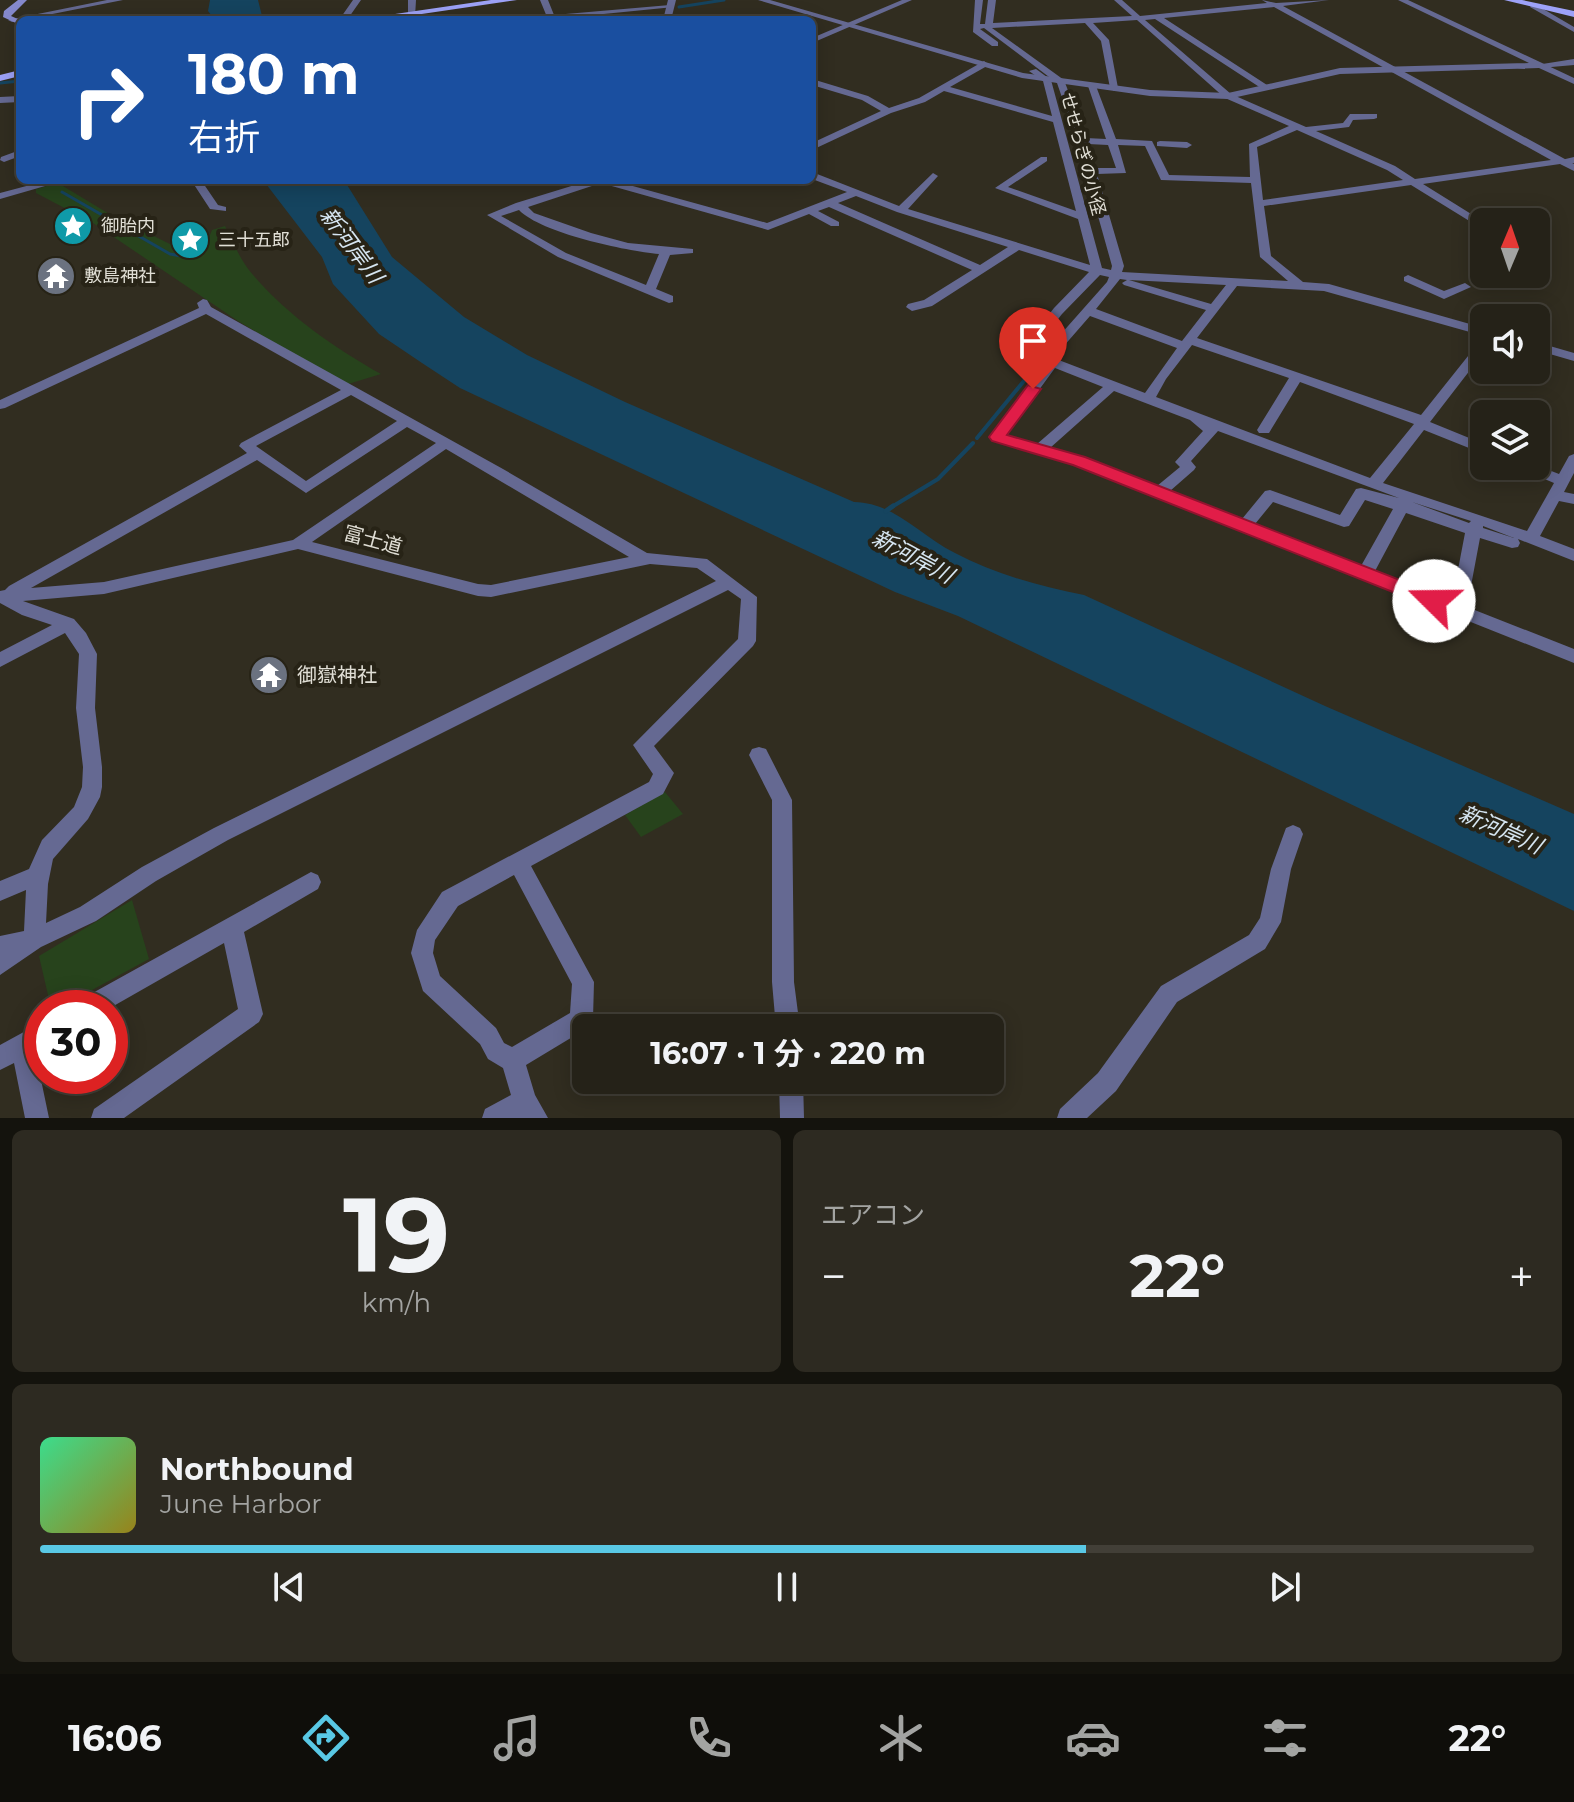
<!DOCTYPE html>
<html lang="ja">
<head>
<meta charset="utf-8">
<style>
  :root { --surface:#252218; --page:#2d2a21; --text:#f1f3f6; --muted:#a3a4a2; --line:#423f37; --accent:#59c8e5 }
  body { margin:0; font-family:Montserrat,"Noto Sans JP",sans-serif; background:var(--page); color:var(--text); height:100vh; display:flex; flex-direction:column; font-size:30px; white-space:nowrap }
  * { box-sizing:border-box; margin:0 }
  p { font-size:26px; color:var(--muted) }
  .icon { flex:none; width:44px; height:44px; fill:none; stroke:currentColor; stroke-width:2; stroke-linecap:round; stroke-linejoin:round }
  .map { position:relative; height:1118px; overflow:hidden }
  .details { display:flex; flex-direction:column; gap:12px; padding:12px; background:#14130d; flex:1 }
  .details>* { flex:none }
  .guide { position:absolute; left:16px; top:16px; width:800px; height:168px; border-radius:12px; box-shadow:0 4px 20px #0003,0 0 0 2px var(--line); background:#1a4fa0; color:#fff; overflow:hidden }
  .needle { width:52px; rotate:2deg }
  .controls { position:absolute; left:1470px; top:208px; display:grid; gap:16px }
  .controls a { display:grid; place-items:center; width:80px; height:80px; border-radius:12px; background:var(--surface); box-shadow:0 4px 20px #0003,0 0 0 2px var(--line); font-size:40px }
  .speed { position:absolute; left:24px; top:990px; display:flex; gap:16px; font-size:40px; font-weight:700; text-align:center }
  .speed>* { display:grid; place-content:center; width:104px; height:104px; border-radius:50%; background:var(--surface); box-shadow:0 4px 20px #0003,0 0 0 2px var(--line); line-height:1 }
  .speed .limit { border:12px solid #d22; background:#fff; color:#111 }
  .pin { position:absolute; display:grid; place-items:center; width:68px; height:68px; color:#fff; margin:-82px -34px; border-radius:50% 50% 50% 0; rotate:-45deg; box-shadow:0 0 8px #0007 }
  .pin .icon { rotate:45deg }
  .me { position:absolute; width:88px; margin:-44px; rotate:292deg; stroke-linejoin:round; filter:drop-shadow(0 0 6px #0008) }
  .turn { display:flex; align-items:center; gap:28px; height:168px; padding:0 40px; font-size:36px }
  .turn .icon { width:104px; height:104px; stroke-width:2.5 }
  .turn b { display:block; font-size:56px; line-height:68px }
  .big { font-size:60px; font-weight:700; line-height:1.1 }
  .details .widget { flex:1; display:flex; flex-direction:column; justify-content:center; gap:12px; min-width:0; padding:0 28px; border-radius:12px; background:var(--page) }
  .details .dial { align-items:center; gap:0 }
  .dial b { font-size:104px; line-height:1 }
  .song { display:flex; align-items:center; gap:24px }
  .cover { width:96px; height:96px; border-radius:12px; background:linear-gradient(135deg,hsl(150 70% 55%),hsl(50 70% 35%)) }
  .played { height:8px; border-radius:4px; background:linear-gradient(90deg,var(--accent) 70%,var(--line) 70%) }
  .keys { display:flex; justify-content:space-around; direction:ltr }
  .heat { display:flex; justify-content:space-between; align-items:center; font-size:44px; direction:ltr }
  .details .tiles { flex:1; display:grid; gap:12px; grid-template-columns:1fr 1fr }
  .widget:last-child { grid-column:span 2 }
  .trip { position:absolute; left:572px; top:1014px; width:432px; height:80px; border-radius:12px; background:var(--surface); box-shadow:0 4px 20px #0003,0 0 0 2px var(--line); font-weight:700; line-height:80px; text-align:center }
  .tabs { display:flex; height:128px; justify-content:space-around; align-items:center; background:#0f0e0a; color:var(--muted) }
  .tabs .icon { width:56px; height:56px }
  .tabs .current { color:var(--accent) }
  .tabs b { font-size:36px; color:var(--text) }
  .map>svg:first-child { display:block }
  .green { fill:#27431c }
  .water { fill:#15445f }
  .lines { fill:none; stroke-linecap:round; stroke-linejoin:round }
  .stream-far2 { stroke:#15445f; stroke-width:3 }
  .stream-far1 { stroke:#15445f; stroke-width:4 }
  .stream { stroke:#15445f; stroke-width:5 }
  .minor { fill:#656992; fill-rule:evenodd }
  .tertiary { fill:#656992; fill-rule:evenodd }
  .secondary { fill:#8589cc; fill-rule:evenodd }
  .primary { fill:#9da2f8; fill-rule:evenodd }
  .route { fill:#e11d48; stroke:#92132f; stroke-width:2 }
  .labels { text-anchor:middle; stroke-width:8; stroke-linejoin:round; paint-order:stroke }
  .far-street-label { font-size:18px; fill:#e0ded5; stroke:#272316 }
  .far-poi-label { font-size:18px; fill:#e0ded5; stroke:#272316; text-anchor:start }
  .street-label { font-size:20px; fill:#e0ded5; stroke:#272316 }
  .poi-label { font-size:20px; fill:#e0ded5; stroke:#272316; text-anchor:start }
  .water-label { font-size:22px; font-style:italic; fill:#d6e6f2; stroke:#272316 }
</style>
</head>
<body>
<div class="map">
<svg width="1574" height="1118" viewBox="0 0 1574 1118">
  <rect width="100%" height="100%" fill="#312d20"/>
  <!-- green -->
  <path class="green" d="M58,183L111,215L176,247L210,235L212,230L225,226C232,240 239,257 249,270C284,313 333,347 381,374L345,385L238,321L93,223L36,193V189Z
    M665,792L683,814L641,837L625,815Z
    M132,900L149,959L59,1008H51L39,956Z"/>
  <!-- water -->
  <path class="water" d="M210,0H258L263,20H215L208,11Z
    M263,180H344L392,257L464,317L527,355L625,402L854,502C895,503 919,535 955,553C995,574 1041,587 1084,595L1325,706L1574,814V911L958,616L895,592L460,388L422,363L379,334L333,284L322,257Z"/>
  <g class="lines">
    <!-- stream-far2 -->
    <path class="stream-far2" d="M679,7L724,0
      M0,83L20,81
      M62,192L170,254L192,258"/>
    <!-- stream-far1 -->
    <path class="stream-far1" d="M977,438L1042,359
      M890,508L938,479L973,443"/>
    <!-- stream -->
    <path class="stream" d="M886,511L893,506"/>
    <!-- minor -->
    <path class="minor" d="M107,0H123L12,22L8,20Z
      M353,0H361L347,20H339Z
      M408,0H416L415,17L408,15Z
      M540,0H548L554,15L670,5L674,7L543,20L547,17Z
      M902,0H912L812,43V38Z
      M975,0H983L980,24H985L988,0H996L993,23L1132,16L1114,0H1122L1140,16L1267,3L1262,0L1276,3L1329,0L1283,6L1574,164V171L1560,164L1423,184L1484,222V230L1411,185L1264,206L1271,256L1303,282L1329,284L1484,328V336L1324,291L1237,286L1197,338L1421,415L1480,341L1484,340V352L1430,422L1484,444V454L1424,430L1383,483L1527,531L1554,483L1521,469L1519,466L1536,465L1559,474L1569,456L1574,454V473L1564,492L1574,494V504L1559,501L1540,536L1574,549V561L1518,539L1520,543L1518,547L1512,548L1480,538L1467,607L1574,649V663L1074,464L992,440L990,437L992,434L1044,364L1033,360V354H1043L1145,393L1177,348L1090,316L1056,355L1051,356L1045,352L1107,282L1109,277L1100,275L1062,314L1037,346L1033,347L1027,343L1029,340L1054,308L1089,272L1019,250L932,306L912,311L906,307L908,304L924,300L972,270L829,207L818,211L839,222V226H831L809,214L768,230L601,183L528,207L534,213L591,233L628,243L693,249V253L670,255L656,289L673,296V302L669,303L558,257L487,215L516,203L591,180H611L767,223L847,192L812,179V172L899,206L933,173L938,176L908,209L1090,265L1078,219L995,188L1041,157H1047V161L1008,187L1076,211L1053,122L944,91L925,102L891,113L812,150V143L881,111L862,100L812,85V79L868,96L889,108L919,98L984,61L988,64L987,66L950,87L1052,116L1043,81L1029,71L1036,69L1051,80L1102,268L1111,270L1112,266L1077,141L1057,83L984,28L980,29L998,42V46H992L973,32ZM1274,7L1551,160L1415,179L1395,166L1316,131L1349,127L1353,120L1374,119L1377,118V114H1350L1343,123L1306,127L1231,94L1145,20L1155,19L1264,90L1268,87L1267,85L1164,18ZM1137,20L1225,98L1289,126L1249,144L1250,177L1169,175L1152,141L1116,139L1096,86L1092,83L1088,86L1106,139L1086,138L1064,80L992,28L1085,23L1101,41L1110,88L1114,91L1118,88L1109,40L1093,23ZM1297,130L1387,170L1403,180L1263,200L1257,147ZM1088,144L1108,145L1116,168H1095ZM1118,145L1145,146L1161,180L1251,183L1260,257L1288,281L1122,272L1124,266L1097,174L1126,173ZM856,196L897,212L1008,247L980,265L838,203ZM519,210C541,233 626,251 659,254L646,285L566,253L501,216ZM1120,279L1127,280L1122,283L1124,285L1206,310L1182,341L1096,309ZM1129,280L1226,285L1211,304ZM1192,345L1289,378L1257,430L1259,433H1269L1300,382L1414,424L1370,478L1156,397L1166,379ZM1055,368L1103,387L1037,444L1006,435ZM1114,391L1190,420L1203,431L1175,462L1180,467L1157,486L1084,458L1050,448ZM1218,431L1399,498L1361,488L1356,489L1340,515L1270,490L1265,491L1242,519L1170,491L1194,470L1196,467L1191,461ZM1365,500L1393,509L1361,566L1255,524L1273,502L1344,527L1349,526ZM1412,502L1471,521L1469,523ZM1406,513L1465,533L1452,601L1375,571ZM1483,526L1514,538L1483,528Z
      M1533,3L1574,27V32L1530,7Z
      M1574,59V65L1540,68L1536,65Z
      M20,96V102L0,103V97Z
      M1160,141L1187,142L1192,145L1187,148L1157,146V142Z
      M20,150V156L4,162L0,160L1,157Z
      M49,180H66L0,199V193Z
      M191,180H201L218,205L226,207V211L210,209Z
      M1536,257L1542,260L1540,263L1536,264Z
      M1408,275L1444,291L1465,283L1471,287L1444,299L1404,281V277Z
      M203,299L207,300L211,307L503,469L647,553L707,559L757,597L756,641L753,646L654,746L674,773L663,794L531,866L594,982L593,1019L589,1027L526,1065L535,1095L548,1118H482L485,1109L511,1095L503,1068L488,1059L480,1044L423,991L411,953L417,930L442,892L649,782L653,774L633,745L738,639L741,599L728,590L228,840L156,881L96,921L41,947L0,975V936L24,931L26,890L0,901V881L29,869L42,840L74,807L82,787L83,767L76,708L79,654L65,633L0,667V652L52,625L22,615L0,603V591L5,590L9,586L247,453L239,446L241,443L341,390L206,314L5,408L0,409V400L199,308L197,303ZM351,395L397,421L306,481L256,446ZM407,427L436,443L293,540L104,582L31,588L257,460L306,493ZM446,449L629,557L491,585L478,584L312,542ZM298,549L478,596L491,597L650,564L697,568L716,581L214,828L142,867L80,907L46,923L48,884L53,859L88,819L100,797L102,787V767L95,708L97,654L86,633L74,619L23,601L104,594ZM514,875L572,984L570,1013L512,1047L504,1043L496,1028L440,976L433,953L435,940L458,906Z
      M1536,342L1574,353V361L1536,350Z
      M759,747L766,749L792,800L794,982L800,1028H776L772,982V800L749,755L752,749Z
      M1293,825L1300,828L1303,834L1291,869L1281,922L1265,949L1177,1002L1116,1091L1087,1118H1057L1060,1109L1098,1073L1161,986L1249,935L1260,918L1271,869L1286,828Z
      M311,872L318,875L321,882L318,889L244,932L263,1014L259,1022L124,1118H91L94,1109L238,1009L224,943L110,1008H77L80,1000Z
      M42,1022V1047L35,1051L49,1118H25L14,1063L0,1070V1045Z
      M779,1080H803L804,1118H780Z"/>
    <!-- tertiary -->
    <path class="tertiary" d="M668,0H676L671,20H663Z
      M758,0H770L1023,73L1150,90L1228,93L1340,68L1529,63L1398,0H1408L1574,78V84L1539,68L1340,74L1228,99L1150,96L1022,78Z
      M1574,157V163L1562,164L1557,161Z"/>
    <!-- secondary -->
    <path class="secondary" d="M18,0H27L11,16L20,20V25L3,17L4,11Z"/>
    <!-- primary -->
    <path class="primary" d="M491,0H517L381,20H354Z
      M1504,0H1522L1574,11V17Z
      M20,70V76L0,81V75Z"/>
  </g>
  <!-- route -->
  <path class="route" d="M1028,385L1041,389L1007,435L1085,457L1441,596L1444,601L1441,606H1428L1073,465L992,441L989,437Z"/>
  <!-- icons -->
  <defs>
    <symbol id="sight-disc" viewBox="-11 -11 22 22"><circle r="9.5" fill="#0f9aa8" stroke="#272316"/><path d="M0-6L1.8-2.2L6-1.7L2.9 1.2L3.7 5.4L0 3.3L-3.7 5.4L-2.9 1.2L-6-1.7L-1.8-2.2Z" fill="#fff"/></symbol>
    <symbol id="temple-disc" viewBox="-11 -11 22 22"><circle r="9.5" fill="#6b7280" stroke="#272316"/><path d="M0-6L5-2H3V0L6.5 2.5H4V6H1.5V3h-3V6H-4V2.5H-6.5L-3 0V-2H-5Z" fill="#fff"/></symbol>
  </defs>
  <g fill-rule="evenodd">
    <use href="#sight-disc" x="51" y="204" width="44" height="44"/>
    <use href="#sight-disc" x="168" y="218" width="44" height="44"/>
    <use href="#temple-disc" x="34" y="254" width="44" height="44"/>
    <use href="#temple-disc" x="247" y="653" width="44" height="44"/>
  </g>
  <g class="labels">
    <!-- far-street labels -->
    <g class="far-street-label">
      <text transform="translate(1083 154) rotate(75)" y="6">せせらぎの小径</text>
    </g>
    <!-- far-poi labels -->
    <g class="far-poi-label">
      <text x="101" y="232">御胎内</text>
      <text x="218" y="246">三十五郎</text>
      <text x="84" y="282">敷島神社</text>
    </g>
    <!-- street labels -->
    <g class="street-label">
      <text transform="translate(373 540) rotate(15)" y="7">富士道</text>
    </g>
    <!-- poi labels -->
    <g class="poi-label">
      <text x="297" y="682">御嶽神社</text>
    </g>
    <!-- water labels -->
    <g class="water-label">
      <text transform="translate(352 245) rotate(53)" y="8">新河岸川</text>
      <text transform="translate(913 556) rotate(28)" y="8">新河岸川</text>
      <text transform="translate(1501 829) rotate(24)" y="8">新河岸川</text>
    </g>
  </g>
</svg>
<div class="controls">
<a><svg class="needle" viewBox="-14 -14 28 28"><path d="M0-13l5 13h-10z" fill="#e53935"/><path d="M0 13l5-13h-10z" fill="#a3a4a2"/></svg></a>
<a><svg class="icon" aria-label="sound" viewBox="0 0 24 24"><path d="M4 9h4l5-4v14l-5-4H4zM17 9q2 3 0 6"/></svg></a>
<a><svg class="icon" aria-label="layers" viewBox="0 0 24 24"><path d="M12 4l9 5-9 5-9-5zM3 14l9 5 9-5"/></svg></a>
</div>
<div class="speed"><div class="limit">30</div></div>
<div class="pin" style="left:1033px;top:389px;background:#d93025"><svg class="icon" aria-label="arrive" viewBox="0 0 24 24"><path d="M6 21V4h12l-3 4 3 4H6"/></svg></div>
<svg class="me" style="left:1434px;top:601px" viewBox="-20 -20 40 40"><circle r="19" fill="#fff"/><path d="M0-13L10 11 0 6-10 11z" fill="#e11d48"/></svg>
<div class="trip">16:07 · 1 分 · 220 m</div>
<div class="guide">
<div class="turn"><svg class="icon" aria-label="right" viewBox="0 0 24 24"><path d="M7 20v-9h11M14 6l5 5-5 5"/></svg><div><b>180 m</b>右折</div></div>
</div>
</div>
<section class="details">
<div class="tiles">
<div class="widget dial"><b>19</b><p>km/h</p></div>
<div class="widget"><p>エアコン</p>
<div class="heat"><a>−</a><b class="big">22°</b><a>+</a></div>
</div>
<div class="widget">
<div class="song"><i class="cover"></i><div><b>Northbound</b><p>June Harbor</p></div></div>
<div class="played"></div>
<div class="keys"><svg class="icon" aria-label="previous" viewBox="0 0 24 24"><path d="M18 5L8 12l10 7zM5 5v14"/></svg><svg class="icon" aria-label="pause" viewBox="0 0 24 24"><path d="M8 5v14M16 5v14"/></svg><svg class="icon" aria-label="next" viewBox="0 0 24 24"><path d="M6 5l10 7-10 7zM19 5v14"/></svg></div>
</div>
</div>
</section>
<nav class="tabs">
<b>16:06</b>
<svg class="icon current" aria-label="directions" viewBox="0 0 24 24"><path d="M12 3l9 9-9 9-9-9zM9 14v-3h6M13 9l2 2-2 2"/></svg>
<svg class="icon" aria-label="music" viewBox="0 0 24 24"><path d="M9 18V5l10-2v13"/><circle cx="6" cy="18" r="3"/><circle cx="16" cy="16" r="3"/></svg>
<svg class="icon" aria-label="phone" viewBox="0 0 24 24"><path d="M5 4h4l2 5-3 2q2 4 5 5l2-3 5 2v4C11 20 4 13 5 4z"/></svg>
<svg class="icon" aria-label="climate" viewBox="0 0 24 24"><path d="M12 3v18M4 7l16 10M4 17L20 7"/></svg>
<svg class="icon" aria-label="car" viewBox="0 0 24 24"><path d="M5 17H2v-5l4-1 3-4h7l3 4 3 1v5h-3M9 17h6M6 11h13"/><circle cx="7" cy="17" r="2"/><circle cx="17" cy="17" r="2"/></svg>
<svg class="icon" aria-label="filters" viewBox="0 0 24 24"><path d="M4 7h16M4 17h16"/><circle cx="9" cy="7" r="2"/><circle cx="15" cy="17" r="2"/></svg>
<b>22°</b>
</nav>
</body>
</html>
